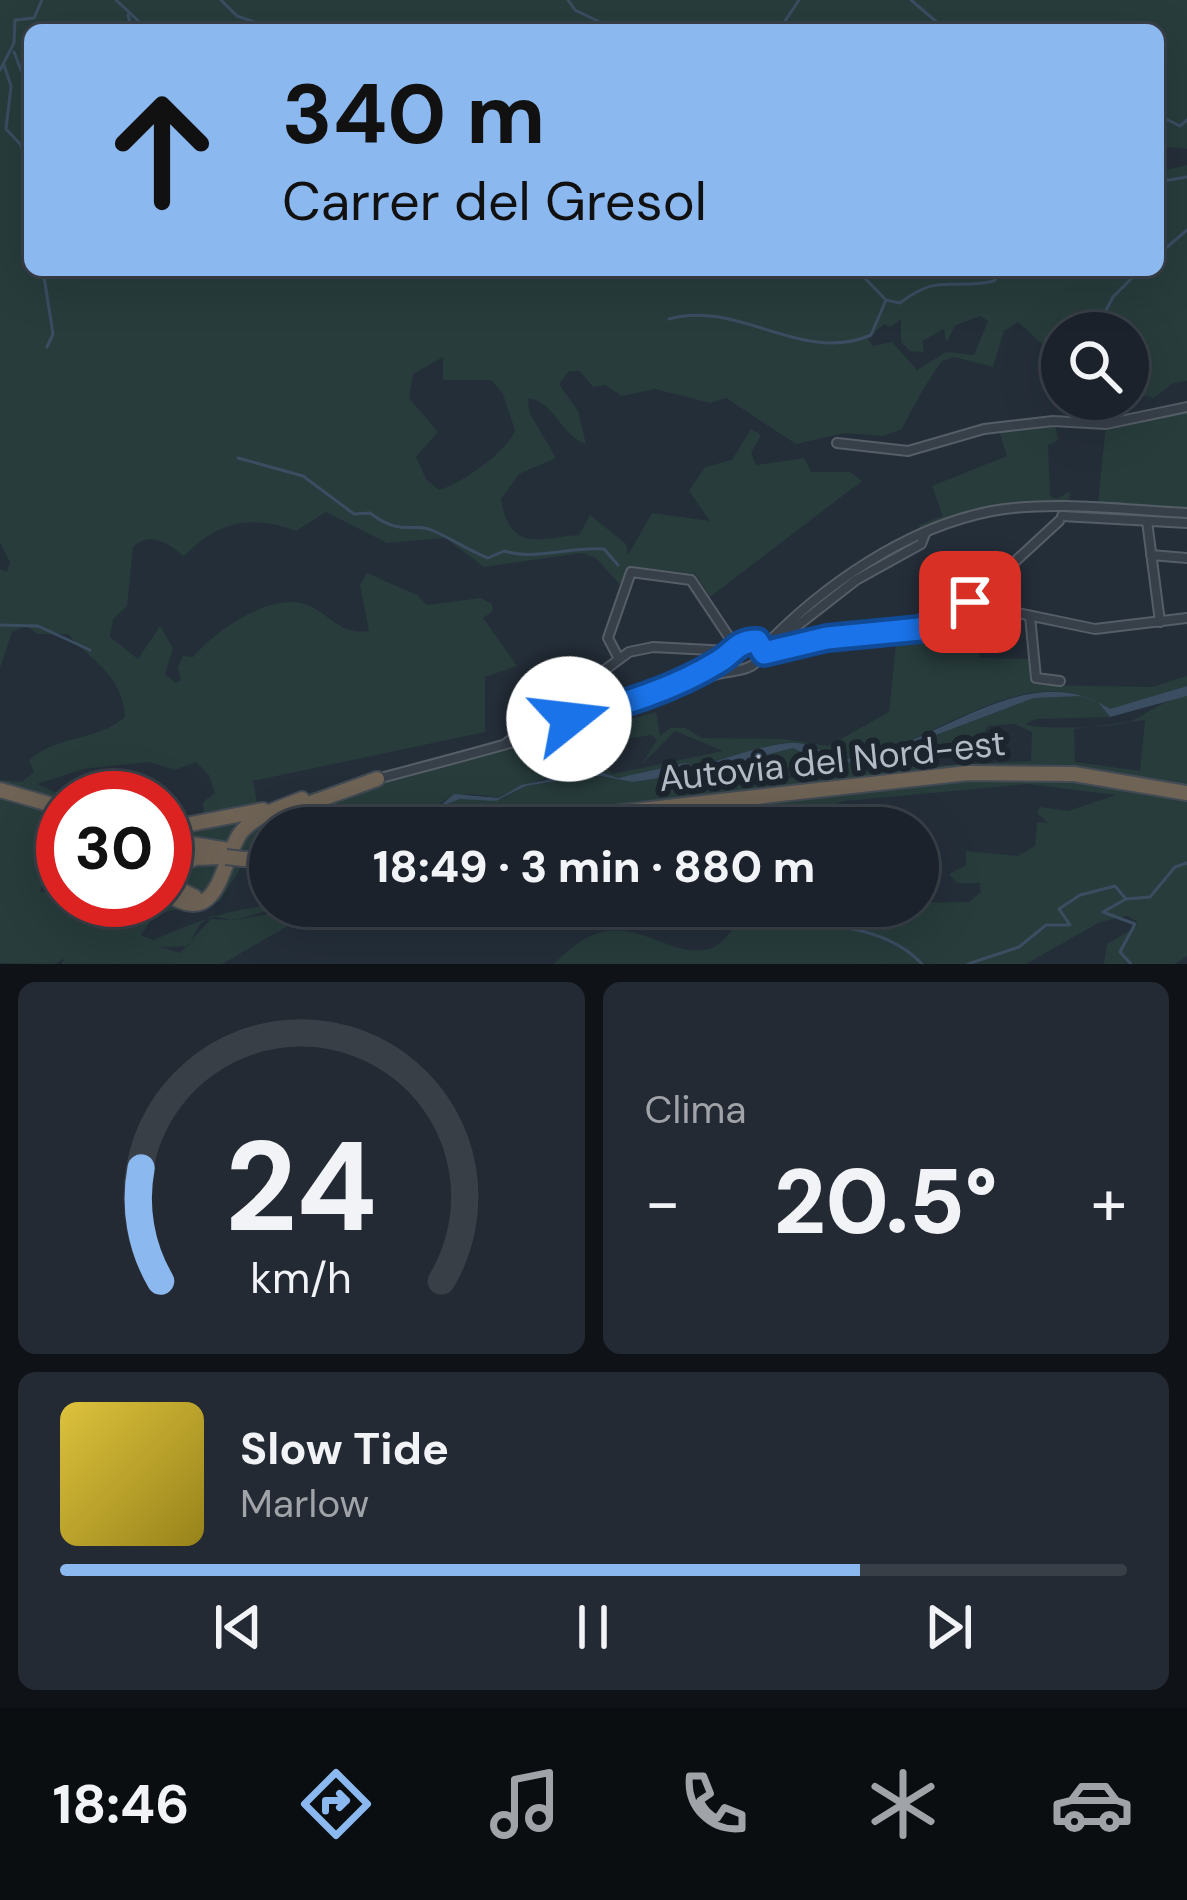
<!DOCTYPE html>
<html lang="es">
<head>
<meta charset="utf-8">
<style>
  :root { --surface:#1b222b; --page:#242a33; --text:#f1f3f6; --muted:#a0a4a9; --line:#393f47; --accent:#8cb8f0 }
  body { margin:0; font-family:"DM Sans",sans-serif; background:var(--page); color:var(--text); height:100vh; display:flex; flex-direction:column; font-size:45px; white-space:nowrap }
  * { box-sizing:border-box; margin:0 }
  p { font-size:39px; color:var(--muted) }
  .icon { flex:none; width:66px; height:66px; fill:none; stroke:currentColor; stroke-width:2; stroke-linecap:round; stroke-linejoin:round }
  .map { position:relative; height:964px; overflow:hidden }
  .sheet { display:flex; flex-direction:column; gap:18px; padding:18px; background:#0f1318; flex:1 }
  .sheet>* { flex:none }
  .banner { position:absolute; left:24px; top:24px; width:1140px; height:252px; border-radius:18px; box-shadow:0 12px 48px #0002,0 0 0 3px var(--line); background:#8cb8f0; color:#111; overflow:hidden }
  .fabs { position:absolute; left:1041px; top:312px; display:grid; gap:24px }
  .fabs a { display:grid; place-items:center; width:108px; height:108px; border-radius:50%; background:var(--surface); box-shadow:0 12px 48px #0002,0 0 0 3px var(--line); font-size:60px }
  .speed { position:absolute; left:36px; top:771px; display:flex; gap:24px; font-size:60px; font-weight:700; text-align:center }
  .speed>* { display:grid; place-content:center; width:156px; height:156px; border-radius:50%; background:var(--surface); box-shadow:0 12px 48px #0002,0 0 0 3px var(--line); line-height:1 }
  .speed .limit { border:18px solid #d22; background:#fff; color:#111 }
  .pin { position:absolute; display:grid; place-items:center; width:102px; height:102px; color:#fff; margin:-51px; border-radius:24px; box-shadow:0 6px 18px #0006 }
  .me { position:absolute; width:132px; margin:-66px; rotate:74deg; stroke-linejoin:round; filter:drop-shadow(0 0 9px #0008) }
  .turn { display:flex; align-items:center; gap:42px; height:252px; padding:0 60px; font-size:54px }
  .turn .icon { width:156px; height:156px; stroke-width:2.5 }
  .turn b { display:block; font-size:84px; line-height:102px }
  .big { font-size:90px; font-weight:800; line-height:1.1 }
  .sheet .widget { flex:1; display:flex; flex-direction:column; justify-content:center; gap:18px; min-width:0; padding:0 42px; border-radius:18px; background:var(--page) }
  .sheet .dial { align-items:center; gap:0 }
  .dial svg { height:312px; overflow:visible; fill:none; stroke:var(--line); stroke-width:7; stroke-linecap:round; text-anchor:middle }
  .dial text { fill:var(--text); stroke:none }
  .song { display:flex; align-items:center; gap:36px }
  .cover { width:144px; height:144px; border-radius:18px; background:linear-gradient(135deg,hsl(50 70% 55%),hsl(50 70% 35%)) }
  .played { height:12px; border-radius:6px; background:linear-gradient(90deg,var(--accent) 75%,var(--line) 75%) }
  .keys { display:flex; justify-content:space-around; direction:ltr }
  .heat { display:flex; justify-content:space-between; align-items:center; font-size:66px; direction:ltr }
  .sheet .tiles { flex:1; display:grid; gap:18px; grid-template-columns:1fr 1fr }
  .widget:last-child { grid-column:span 2 }
  .trip { position:absolute; left:249px; top:807px; width:690px; height:120px; border-radius:60px; background:var(--surface); box-shadow:0 12px 48px #0002,0 0 0 3px var(--line); font-weight:800; line-height:120px; text-align:center }
  .tabs { display:flex; height:192px; justify-content:space-around; align-items:center; background:#0b0e11; color:var(--muted) }
  .tabs .icon { width:84px; height:84px }
  .tabs .on { color:var(--accent) }
  .tabs b { font-size:54px; color:var(--text) }
  .map>svg:first-child { display:block }
  .green { fill:#283c3c; fill-rule:evenodd }
  .water { fill:#3a4d61 }
  .lines { fill:none; stroke-linecap:round; stroke-linejoin:round }
  .stream { stroke:#3a4d61; stroke-width:3 }
  .minor-casing { stroke:#555d67; stroke-width:12 }
  .highway-casing { stroke:#424a54; stroke-width:18 }
  .minor { stroke:#373f49; stroke-width:8 }
  .highway { stroke:#6e6355; stroke-width:14 }
  .highway-bridge-casing { stroke:#424a54; stroke-width:18; stroke-linecap:butt }
  .highway-bridge { stroke:#6e6355; stroke-width:14 }
  .route-casing { stroke:#114b97; stroke-width:30 }
  .route { stroke:#1a73e8; stroke-width:21 }
  .labels { text-anchor:middle; stroke-width:12; stroke-linejoin:round; paint-order:stroke }
  .street-label { font-size:36px; fill:#b2bac5; stroke:#1c242e }
</style>
</head>
<body>
<div class="map">
<svg width="1187" height="964" viewBox="0 0 1187 964">
  <rect width="100%" height="100%" fill="#242e39"/>
  <!-- green -->
  <path class="green" d="M0,0H1187V149L1158,146V30H30V270H1158V172L1187,165V381L1173,383L1154,398L1128,392V333H1062V362L1018,322L1004,331L993,367L954,357L942,361C924,386 916,402 902,429L883,436L844,433L796,444L726,398L710,403L655,389L622,396L605,385L593,387L580,371H569L559,384L578,411L586,444C560,435 556,403 528,398L529,412L556,458L519,474L501,499C510,555 542,537 579,535L590,515L626,544L628,555L652,513L710,521L689,491L705,467L732,460L751,429L761,435L751,453L756,465L804,458L811,472H850L862,481L710,597L695,574L630,566L622,587L596,558L582,553L484,567L445,538L387,543L326,512L296,531C252,514 218,521 184,556C167,543 151,530 133,547L127,606L113,619L110,637L138,659L160,626L173,648L165,674L176,683L181,680L178,668L183,656L193,657C215,631 273,589 310,606C332,617 341,635 369,631L360,585L367,573L417,595L427,605L481,598L492,604L493,611L483,618L517,666L485,677V732L253,781L258,807L569,723L574,734L656,712L660,736L670,728H685L702,738L783,739L828,746L889,712L897,636L936,629L969,609L983,613L979,658L1030,659L1034,685L1152,687L1187,676V686L1110,710C1030,653 937,743 857,758C829,762 820,746 796,743C773,741 721,760 697,768C674,760 647,775 624,777C613,779 607,772 597,772C566,770 526,782 499,798C463,791 445,792 421,822L427,827L442,806L459,799H503L526,786L595,775L633,782L701,772L793,748L819,761L862,763L1034,698L1081,695L1098,702L1110,717L1036,719L1025,724C1035,730 1116,728 1129,722C1148,714 1161,700 1187,696V956L1175,964H1104L1107,944L1136,927L1137,921L1127,916L1100,922L1026,964H554C623,890 661,964 712,948C728,941 738,919 750,906L969,902L981,892L980,883H957L949,874L966,865V851L1018,856L1035,846L1037,822L1048,823L1037,813L1040,807L1068,811L1116,795L1028,784L844,801L827,807L812,828C760,803 693,827 629,828C509,831 390,828 270,828V867H241L220,901L155,914L141,935L153,940C196,922 238,904 285,906L234,920L211,916L200,924L188,946L160,947L180,953L211,919C257,923 281,906 322,906L222,964H62L65,958L55,964L0,963V780L22,782L34,772L29,760C60,734 95,742 125,717C122,674 94,664 68,634H38L26,626L12,632L0,668V569L7,572L10,562L0,542ZM980,316L988,321L974,355L946,352L917,370L892,342L873,346L868,339L884,324L891,327L901,319V342L910,351L924,352L922,341L944,329L946,343L956,325ZM443,357V380H491L503,394L515,430C508,451 461,484 439,490L426,479L416,457L438,432L409,398L413,374ZM1145,720L1140,771L1075,762L1074,729ZM1015,724L1032,732L1031,761L905,767L929,754L977,748L988,726ZM675,731L723,751L613,774L592,757L561,766L614,741L652,735L657,740L642,764ZM149,762L175,770L196,762L209,775L215,793L203,802L204,819L165,825V900H63V892H40L43,881L63,867V798H69L37,784L84,769ZM743,767L809,768L818,774L680,793L694,783Z
    M1187,408V511L1022,506L921,530L919,525L943,516L932,486L1007,456L998,428L1055,423L1058,440L1048,445L1050,496L1057,499L1070,491L1069,503H1098L1106,425Z"/>
  <!-- water -->
  <path class="water" d="M1187,686V696L1110,717L1098,702L1081,696L1034,698L862,763L819,761L793,748L701,772L633,782L595,775L526,786L496,801L460,799L442,806L426,828L421,822L454,794L499,798L521,785L595,770L618,778L685,763L697,767C722,760 780,738 803,744C829,750 828,764 862,757C942,740 1031,656 1110,709Z"/>
  <g class="lines">
    <!-- stream -->
    <path class="stream" d="M116,0L148,30
      M221,0L237,16L277,30
      M568,0L575,10L616,30
      M911,0L946,30
      M128,15L132,30
      M779,30L799,0
      M14,52L30,93
      M4,65L11,86L6,129L21,145L30,187
      M0,70L14,43L15,20L34,18L42,0
      M1158,115L1180,126L1187,120
      M1158,182L1187,177
      M1158,255L1187,230
      M43,270L53,334L47,347
      M857,270L886,300L900,303C940,272 951,291 994,281L1002,270
      M669,319C738,299 802,365 871,335L886,300
      M1101,320L1113,297L1140,270
      M238,458L303,476L354,514L370,513C403,538 413,521 434,531C452,539 468,550 488,558L504,551C534,561 572,546 604,549L618,565
      M0,625L38,626L90,650
      M1126,899L1103,912L1135,924L1120,952L1131,964
      M777,916C826,926 886,925 922,964
      M968,964L1019,947L1046,925H1070L1059,909L1080,895L1115,886L1126,899L1150,897L1175,867L1187,863"/>
    <defs>
      <path id="minor" d="M837,443L908,451L984,429L1053,421L1106,424L1187,407
        M1062,516L1187,523
        M1147,521L1160,622
        M1151,555L1187,558
        M970,603L1095,629L1187,618
        M1030,616L1036,678L1060,681
        M770,647L856,580L921,544L925,534
        M763,648C822,586 907,527 992,511C1054,500 1124,510 1187,513
        M732,649L755,641L764,651
        M764,653L827,638L933,626L970,603L1059,521
        M618,657L608,638L631,572L691,580L735,646
        M569,719L653,694L726,658
        M505,744L629,652L653,647L729,651
        M373,780C487,750 599,721 708,677C730,668 750,676 764,653"/>
      <path id="highway" d="M0,790L63,808
        M283,828L294,809L377,779
        M482,828L968,773L1074,774L1187,793
        M165,829L263,810
        M165,840L229,850
        M243,859H270
        M165,892C222,934 221,854 243,830C258,814 283,807 302,799
        M195,897L175,887L179,865L195,858L223,857"/>
    </defs>
    <!-- minor casing -->
    <use href="#minor" class="minor-casing"/>
    <!-- highway casing -->
    <use href="#highway" class="highway-casing"/>
    <!-- minor -->
    <use href="#minor" class="minor"/>
    <!-- highway -->
    <use href="#highway" class="highway"/>
    <defs>
      <path id="highway-bridge" d="M226,857L243,859"/>
    </defs>
    <!-- highway-bridge casing -->
    <use href="#highway-bridge" class="highway-bridge-casing"/>
    <!-- highway-bridge -->
    <use href="#highway-bridge" class="highway-bridge"/>
  </g>
  <g class="lines">
    <defs>
      <path id="route" d="M569,719C620,705 673,690 718,662C734,653 736,641 757,641L764,653L827,638L920,629L970,602"/>
    </defs>
    <!-- route casing -->
    <use href="#route" class="route-casing"/>
    <!-- route -->
    <use href="#route" class="route"/>
  </g>
  <g class="labels">
    <!-- street labels -->
    <g class="street-label">
      <text transform="translate(832 760) rotate(-6)" y="13">Autovia del Nord-est</text>
    </g>
  </g>
</svg>
<div class="fabs">
<a><svg class="icon" aria-label="search" viewBox="0 0 24 24"><circle cx="10" cy="10" r="6"/><path d="M15 15l6 6"/></svg></a>
</div>
<div class="speed"><div class="limit">30</div></div>
<div class="pin" style="left:970px;top:602px;background:#d93025"><svg class="icon" aria-label="arrive" viewBox="0 0 24 24"><path d="M6 21V4h12l-3 4 3 4H6"/></svg></div>
<svg class="me" style="left:569px;top:719px" viewBox="-20 -20 40 40"><circle r="19" fill="#fff"/><path d="M0-13L10 11 0 6-10 11z" fill="#1a73e8"/></svg>
<div class="trip">18:49 · 3 min · 880 m</div>
<div class="banner">
<div class="turn"><svg class="icon" aria-label="ahead" viewBox="0 0 24 24"><path d="M12 20V5M6 11l6-6 6 6"/></svg><div><b>340 m</b>Carrer del Gresol</div></div>
</div>
</div>
<section class="sheet">
<div class="tiles">
<div class="widget dial"><svg viewBox="0 0 100 80">
<path d="M14 69A42 42 0 1 1 86 69"/>
<path d="M14 69A42 42 0 0 1 9 40" stroke="#8cb8f0"/>
<text x="50" y="56" font-size="32" font-weight="700">24</text>
<text x="50" y="72" font-size="11">km/h</text>
</svg></div>
<div class="widget"><p>Clima</p>
<div class="heat"><a>−</a><b class="big">20.5°</b><a>+</a></div>
</div>
<div class="widget">
<div class="song"><i class="cover"></i><div><b>Slow Tide</b><p>Marlow</p></div></div>
<div class="played"></div>
<div class="keys"><svg class="icon" aria-label="previous" viewBox="0 0 24 24"><path d="M18 5L8 12l10 7zM5 5v14"/></svg><svg class="icon" aria-label="pause" viewBox="0 0 24 24"><path d="M8 5v14M16 5v14"/></svg><svg class="icon" aria-label="next" viewBox="0 0 24 24"><path d="M6 5l10 7-10 7zM19 5v14"/></svg></div>
</div>
</div>
</section>
<nav class="tabs">
<b>18:46</b>
<svg class="icon on" aria-label="directions" viewBox="0 0 24 24"><path d="M12 3l9 9-9 9-9-9zM9 14v-3h6M13 9l2 2-2 2"/></svg>
<svg class="icon" aria-label="music" viewBox="0 0 24 24"><path d="M9 18V5l10-2v13"/><circle cx="6" cy="18" r="3"/><circle cx="16" cy="16" r="3"/></svg>
<svg class="icon" aria-label="phone" viewBox="0 0 24 24"><path d="M5 4h4l2 5-3 2q2 4 5 5l2-3 5 2v4C11 20 4 13 5 4z"/></svg>
<svg class="icon" aria-label="climate" viewBox="0 0 24 24"><path d="M12 3v18M4 7l16 10M4 17L20 7"/></svg>
<svg class="icon" aria-label="car" viewBox="0 0 24 24"><path d="M5 17H2v-5l4-1 3-4h7l3 4 3 1v5h-3M9 17h6M6 11h13"/><circle cx="7" cy="17" r="2"/><circle cx="17" cy="17" r="2"/></svg>
</nav>
</body>
</html>
